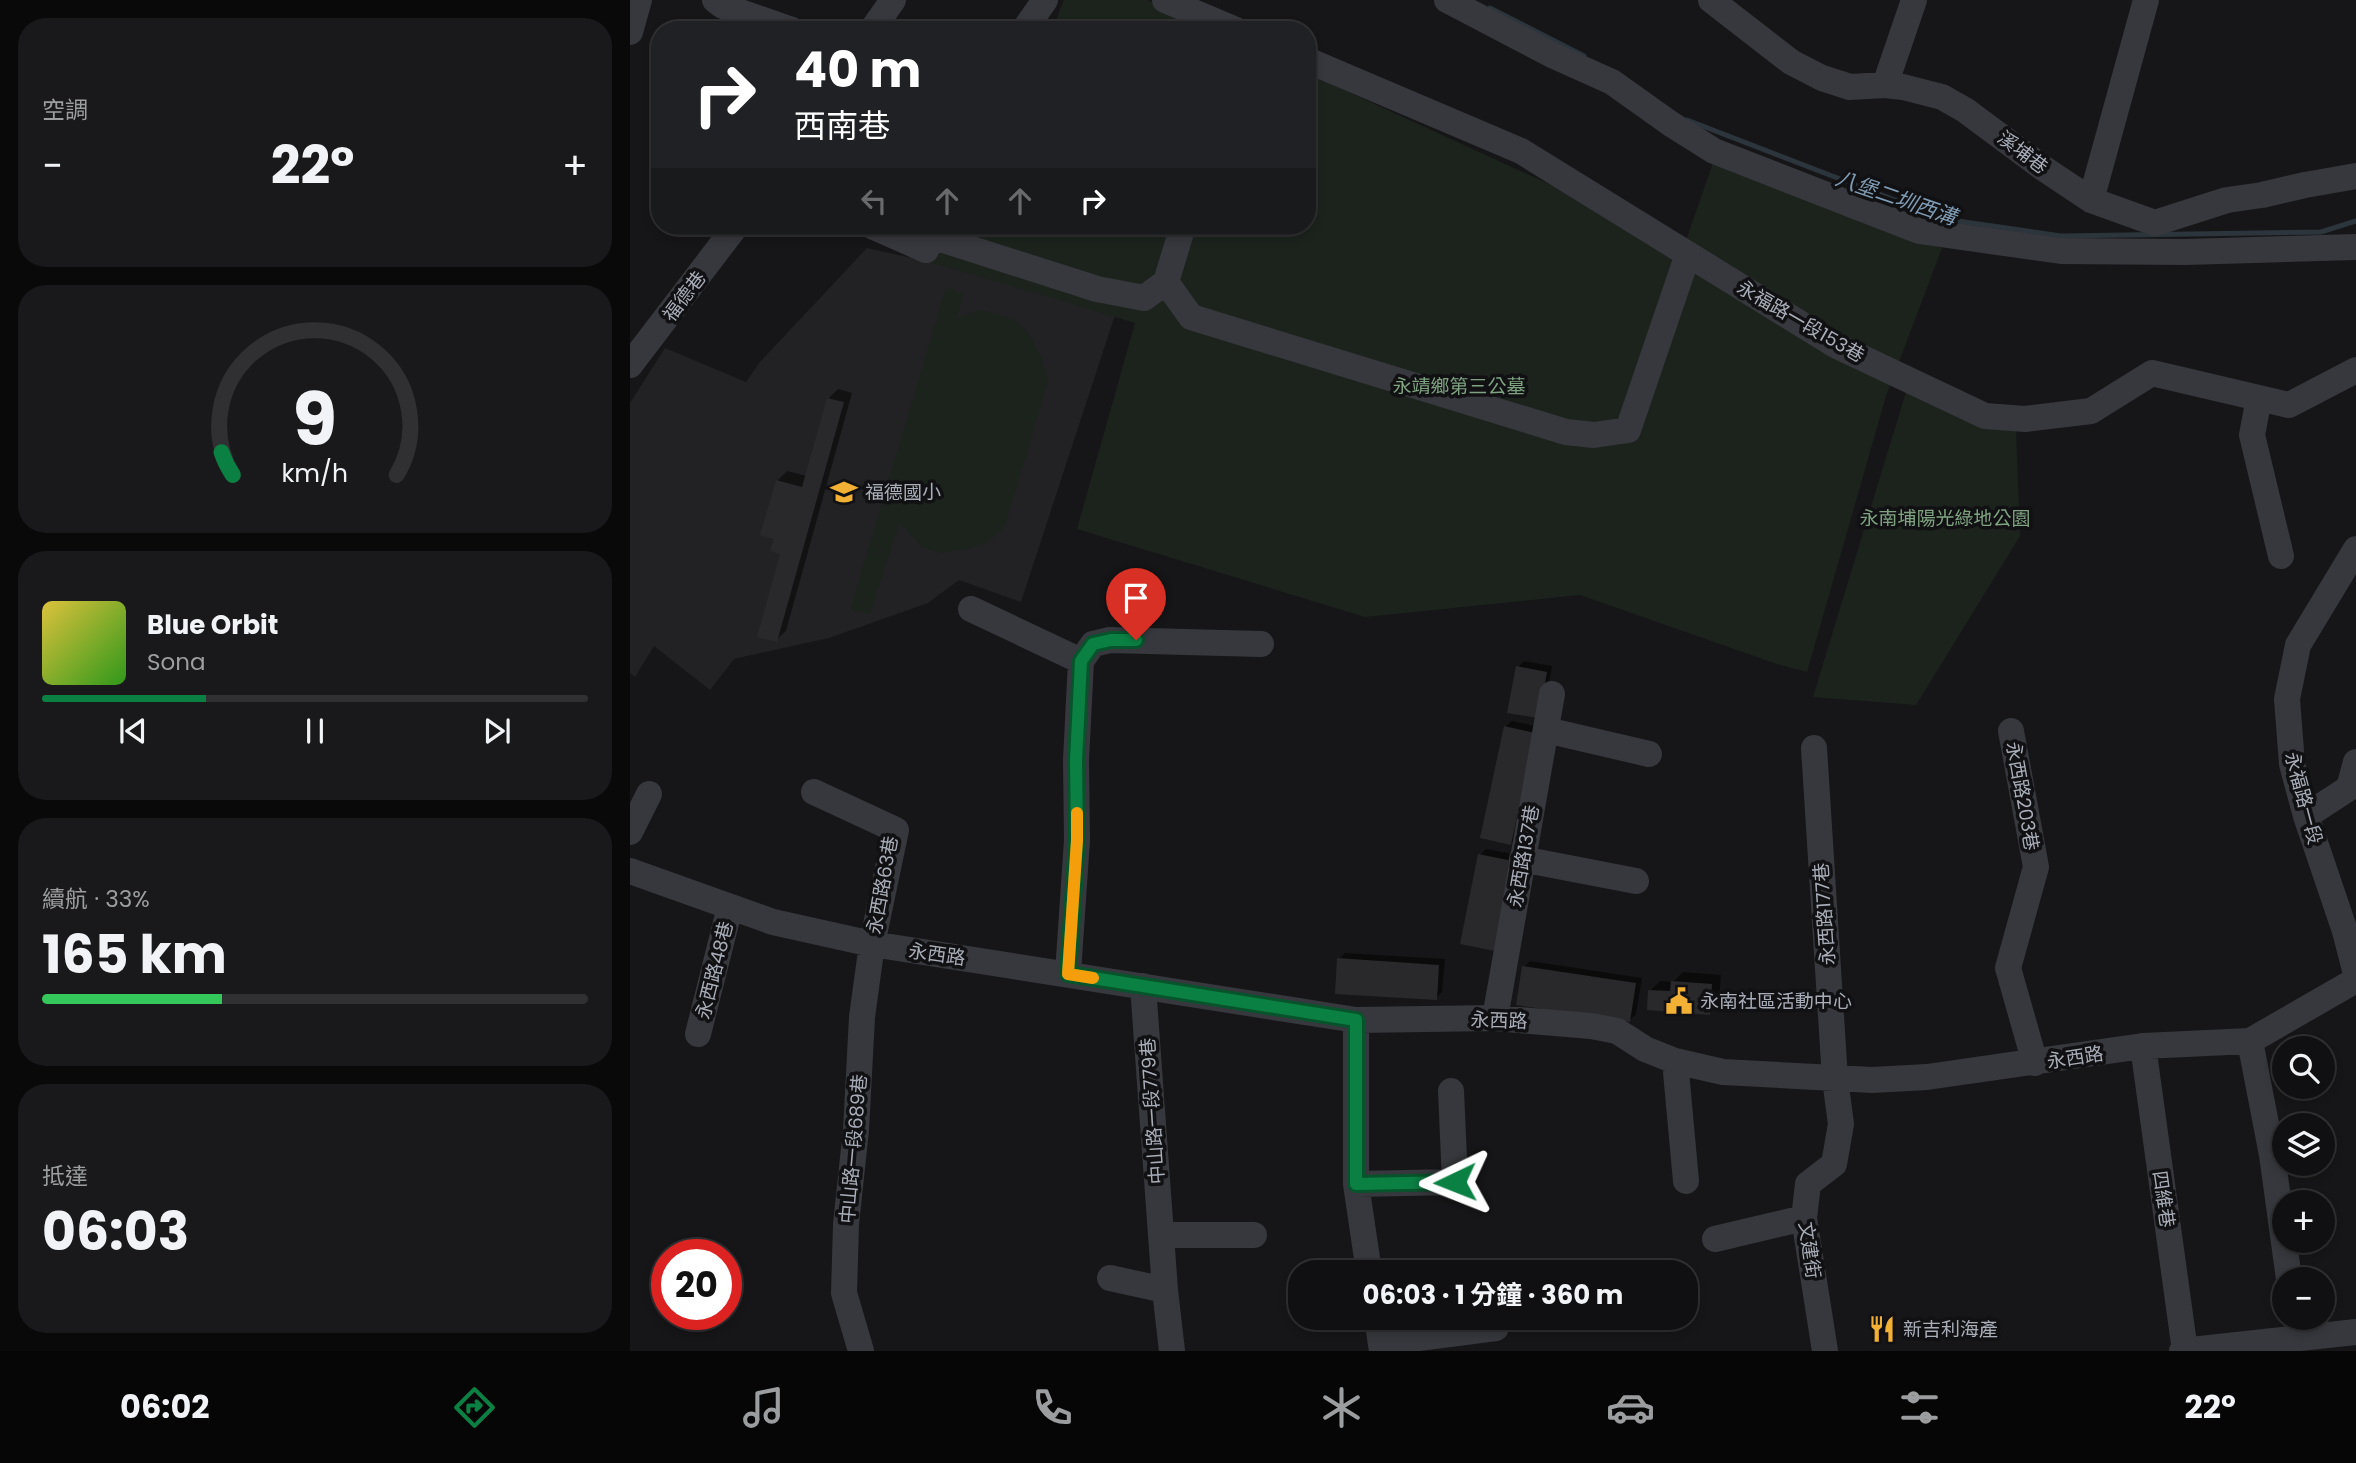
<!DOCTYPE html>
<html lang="zh-TW">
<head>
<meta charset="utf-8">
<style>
  :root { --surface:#101012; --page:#19191b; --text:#f1f3f6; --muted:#9c9d9f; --line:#303032; --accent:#0b8043 }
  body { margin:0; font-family:Poppins,"Noto Sans TC",sans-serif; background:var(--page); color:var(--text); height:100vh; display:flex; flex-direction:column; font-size:26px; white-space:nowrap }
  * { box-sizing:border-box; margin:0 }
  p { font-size:23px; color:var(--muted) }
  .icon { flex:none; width:38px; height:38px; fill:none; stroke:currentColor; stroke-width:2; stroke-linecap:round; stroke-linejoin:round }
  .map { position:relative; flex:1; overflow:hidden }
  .drawer { display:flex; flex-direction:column; gap:18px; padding:18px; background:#09090a; width:630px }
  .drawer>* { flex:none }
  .guide { position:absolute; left:21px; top:21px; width:665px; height:214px; border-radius:28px; box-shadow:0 4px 10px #0003,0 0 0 2px var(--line); background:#202124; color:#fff; overflow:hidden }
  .buttons { position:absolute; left:1642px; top:1036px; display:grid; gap:14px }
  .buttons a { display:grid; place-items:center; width:63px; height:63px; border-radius:50%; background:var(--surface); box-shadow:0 4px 10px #0003,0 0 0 2px var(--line); font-size:35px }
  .speed { position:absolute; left:21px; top:1239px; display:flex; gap:14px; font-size:35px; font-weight:700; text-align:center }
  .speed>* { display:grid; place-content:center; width:91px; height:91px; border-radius:50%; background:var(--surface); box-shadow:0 4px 10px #0003,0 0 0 2px var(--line); line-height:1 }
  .speed .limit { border:10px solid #d22; background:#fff; color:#111 }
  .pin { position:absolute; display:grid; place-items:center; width:60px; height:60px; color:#fff; margin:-72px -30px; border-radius:50% 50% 50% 0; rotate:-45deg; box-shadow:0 0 7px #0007 }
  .pin .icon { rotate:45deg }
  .me { position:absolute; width:77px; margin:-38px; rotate:268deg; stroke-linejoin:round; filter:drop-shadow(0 0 5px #0008) }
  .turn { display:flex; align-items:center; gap:24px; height:147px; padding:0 28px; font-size:32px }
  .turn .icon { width:91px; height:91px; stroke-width:2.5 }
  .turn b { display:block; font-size:49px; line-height:60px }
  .lanes { display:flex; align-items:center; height:66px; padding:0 28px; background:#0003; justify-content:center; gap:35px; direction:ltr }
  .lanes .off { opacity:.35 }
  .big { font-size:52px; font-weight:700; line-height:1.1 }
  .drawer .widget { flex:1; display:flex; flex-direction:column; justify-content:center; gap:10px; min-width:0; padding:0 24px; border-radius:28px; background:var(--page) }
  .drawer .dial { align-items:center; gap:0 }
  .dial svg { height:182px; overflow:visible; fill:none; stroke:var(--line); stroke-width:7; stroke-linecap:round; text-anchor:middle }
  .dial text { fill:var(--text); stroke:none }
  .song { display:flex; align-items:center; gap:21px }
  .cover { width:84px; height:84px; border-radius:10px; background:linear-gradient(135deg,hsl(50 70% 55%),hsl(110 70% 35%)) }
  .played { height:7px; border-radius:4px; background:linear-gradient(90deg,var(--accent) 30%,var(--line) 30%) }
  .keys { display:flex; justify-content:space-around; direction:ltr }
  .heat { display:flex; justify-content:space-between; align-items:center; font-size:38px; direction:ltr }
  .charge { height:10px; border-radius:5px; background:linear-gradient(90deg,#34c759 33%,var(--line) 0) }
  .trip { position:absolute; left:658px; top:1260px; width:410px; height:70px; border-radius:28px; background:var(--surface); box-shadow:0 4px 10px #0003,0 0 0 2px var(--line); font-weight:700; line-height:70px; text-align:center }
  .dock { display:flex; height:112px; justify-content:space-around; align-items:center; background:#060607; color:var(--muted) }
  .dock .icon { width:49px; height:49px }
  .dock .active { color:var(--accent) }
  .dock b { font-size:32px; color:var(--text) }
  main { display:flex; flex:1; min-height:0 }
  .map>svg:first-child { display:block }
  .built { fill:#222225 }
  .green { fill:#1c231d }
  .shadow { fill:#0007 }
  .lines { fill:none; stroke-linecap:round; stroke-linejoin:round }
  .stream { stroke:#2c353c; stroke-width:5 }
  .building { fill:#29292c }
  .minor { stroke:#37383d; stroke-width:26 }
  .route-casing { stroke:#07532c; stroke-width:18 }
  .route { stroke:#0b8043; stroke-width:12 }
  .slow { stroke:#f59e0b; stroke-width:12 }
  .labels { text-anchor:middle; stroke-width:7; stroke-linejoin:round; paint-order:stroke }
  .street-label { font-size:19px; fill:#a8adb8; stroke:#111113 }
  .park-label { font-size:19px; fill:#7fa381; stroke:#111113 }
  .poi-label { font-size:19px; fill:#a8adb8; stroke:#111113; text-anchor:start }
  .water-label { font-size:21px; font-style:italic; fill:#7f9bb3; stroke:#111113 }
</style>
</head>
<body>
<main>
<section class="drawer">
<div class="widget"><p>空調</p>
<div class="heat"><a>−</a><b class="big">22°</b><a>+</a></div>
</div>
<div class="widget dial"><svg viewBox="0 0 100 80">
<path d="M14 69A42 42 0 1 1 86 69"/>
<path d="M14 69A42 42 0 0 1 9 59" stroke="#0b8043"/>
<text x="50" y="56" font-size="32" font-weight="700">9</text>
<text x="50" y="72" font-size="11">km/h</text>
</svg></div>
<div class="widget">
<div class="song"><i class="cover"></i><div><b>Blue Orbit</b><p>Sona</p></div></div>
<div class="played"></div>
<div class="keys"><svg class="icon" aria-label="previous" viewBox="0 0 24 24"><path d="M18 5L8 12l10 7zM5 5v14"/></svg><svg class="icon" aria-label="pause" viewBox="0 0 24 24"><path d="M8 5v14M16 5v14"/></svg><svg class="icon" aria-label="next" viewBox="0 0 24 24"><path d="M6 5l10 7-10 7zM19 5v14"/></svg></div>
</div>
<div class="widget"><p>續航 · 33%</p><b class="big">165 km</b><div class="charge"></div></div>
<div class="widget"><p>抵達</p><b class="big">06:03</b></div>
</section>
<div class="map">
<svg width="1726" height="1351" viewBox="0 0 1726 1351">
  <rect width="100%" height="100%" fill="#161618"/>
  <!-- built -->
  <path class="built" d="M237,248L300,262L485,315L391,602L329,580L298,603L199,638L104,659L80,690L24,646L5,677L0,673V403L35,348L116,382L130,362Z"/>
  <!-- green -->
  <path class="green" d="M434,0H517L582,30H422Z
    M677,73L1054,246L1084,160L1312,248L1256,396L1177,672L1147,664L950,595L735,617L447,529L505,323L300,262L311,226H677Z
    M316,287L333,294L327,318L349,310L368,314L385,321L399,334L411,357L418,382L375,526L358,542L337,549L311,553L292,547L269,523L240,614L220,610Z
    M1276,392L1386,430L1390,536L1286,705L1183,697Z"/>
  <!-- shadow -->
  <path class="shadow" d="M208,389L222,393L156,631L146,640L152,552L146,538L147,481L157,471L177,476L198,399Z
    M894,661L922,666L914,710L888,667Z
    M882,721L910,727L887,836L881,843L875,727Z
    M856,849L894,856L869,950L850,855Z
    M715,953L815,959L812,992L806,998L709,959Z
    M900,961L1012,978L1006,1014L1000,1020L894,967Z
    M1053,972L1091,975L1089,1003L1079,1013L1020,991L1030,981L1043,982Z"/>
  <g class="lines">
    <!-- stream -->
    <path class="stream" d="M860,8L954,56
      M1057,120L1314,219L1431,236L1691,232L1726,221"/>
  </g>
  <!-- building -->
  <path class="building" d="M197,398L214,402L147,642L127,637L150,554L140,551L144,539L130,535L146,480L172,487Z
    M886,666L917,672L909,718L877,713Z
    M874,726L905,733L881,845L850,838Z
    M848,854L888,862L870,952L830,944Z
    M707,958L809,965L807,1000L705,994Z
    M892,966L1006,983L1000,1022L886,1005Z
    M1041,981L1082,984L1080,1015L1017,1010L1018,990L1040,991Z"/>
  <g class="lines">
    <!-- minor -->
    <path class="minor" d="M85,0L93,6L162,30
      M535,0L606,30
      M817,0L924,56L982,82L1041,124L1084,151L1289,231L1431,251L1555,252L1726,247
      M1081,0L1161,62L1192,78L1220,87L1255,85L1273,87L1312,97L1335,110L1413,168L1461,200L1525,223L1597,200L1632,195L1675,185L1726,176
      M242,30L263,0
      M394,30L415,0
      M0,32L9,0
      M677,60L891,151L1205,345L1355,416L1395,419L1461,411L1522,373L1659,405L1726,370
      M1255,85L1284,0
      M1461,200L1516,0
      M242,226L296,250L305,228
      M301,236L467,289L514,298L536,282L553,226
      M536,282L561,317L936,432L964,435L998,430L1058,254
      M0,365L106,226
      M1629,398L1622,435L1651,556
      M1726,549L1668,645L1657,699L1662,764L1676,816L1715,931L1726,974
      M341,609L451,661
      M916,730L1019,754
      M1381,731L1406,867L1378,968L1405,1063
      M1184,748L1205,1079L1211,1124L1204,1164L1178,1184L1174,1218L1195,1351
      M184,792L266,830L242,944L232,1017L226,1130L216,1224L214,1293L231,1351
      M1676,816L1719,788L1726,762
      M0,832L19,794
      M892,859L1006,881
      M0,871L143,922L242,944L726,1020L865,1018L961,1026L987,1031L1015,1049L1045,1061L1093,1072L1242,1080L1297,1077L1513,1046L1620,1041L1726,980
      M438,973L447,840L446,760L451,661L463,644L480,640L631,644
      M513,986L535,1290L542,1351
      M865,1018L922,694
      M726,1020V1184L739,1272
      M68,1034L100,907
      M1620,1041L1642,1155L1659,1279
      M1513,1046L1555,1351
      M1045,1061L1056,1181
      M726,1184L825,1182L821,1091
      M531,1235H624
      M1085,1239L1174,1218
      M480,1278L535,1290
      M747,1318L752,1351
      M751,1343L866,1328L865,1318
      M1552,1351L1726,1332"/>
  </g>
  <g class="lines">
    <defs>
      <path id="route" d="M506,640H481L463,644L451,661L446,760L447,840L438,974L726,1020V1184L825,1182"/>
    </defs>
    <!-- route casing -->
    <use href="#route" class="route-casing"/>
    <!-- route -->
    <use href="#route" class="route"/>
    <!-- slow -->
    <path class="slow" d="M447,813V840L438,974L463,978"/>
  </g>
  <!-- icons -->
  <defs>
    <symbol id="school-bare" viewBox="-9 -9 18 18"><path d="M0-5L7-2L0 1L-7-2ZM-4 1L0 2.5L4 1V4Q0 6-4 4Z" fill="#f2b134" stroke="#111113" stroke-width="2.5" paint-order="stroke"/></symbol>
    <symbol id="civic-bare" viewBox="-9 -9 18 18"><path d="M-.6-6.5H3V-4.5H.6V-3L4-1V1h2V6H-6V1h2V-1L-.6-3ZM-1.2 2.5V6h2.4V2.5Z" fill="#f2b134" stroke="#111113" stroke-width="2.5" paint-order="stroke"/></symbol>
    <symbol id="restaurant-bare" viewBox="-9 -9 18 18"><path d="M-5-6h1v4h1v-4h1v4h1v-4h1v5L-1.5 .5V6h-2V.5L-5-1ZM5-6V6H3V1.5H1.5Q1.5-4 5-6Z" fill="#f2b134" stroke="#111113" stroke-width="2.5" paint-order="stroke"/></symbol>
  </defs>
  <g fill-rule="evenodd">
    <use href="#school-bare" x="195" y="473" width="38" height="38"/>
    <use href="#civic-bare" x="1030" y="982" width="38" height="38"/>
    <use href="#restaurant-bare" x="1233" y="1310" width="38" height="38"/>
  </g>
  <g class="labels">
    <!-- street labels -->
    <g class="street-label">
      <text transform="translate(1393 152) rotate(37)" y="7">溪埔巷</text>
      <text transform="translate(54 296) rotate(-53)" y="7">福德巷</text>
      <text transform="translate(1171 321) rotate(30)" y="7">永福路一段153巷</text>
      <text transform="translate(1393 796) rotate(80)" y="7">永西路203巷</text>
      <text transform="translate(1674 798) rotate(75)" y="7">永福路一段</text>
      <text transform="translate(893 856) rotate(-80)" y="7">永西路137巷</text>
      <text transform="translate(252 885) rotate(-80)" y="7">永西路63巷</text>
      <text transform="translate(1194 914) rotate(-94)" y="7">永西路177巷</text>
      <text transform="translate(307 954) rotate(8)" y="7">永西路</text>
      <text transform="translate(84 970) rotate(-76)" y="7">永西路48巷</text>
      <text transform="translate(869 1020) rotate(2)" y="7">永西路</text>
      <text transform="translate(1445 1057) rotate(-9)" y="7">永西路</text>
      <text transform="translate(522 1111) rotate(-94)" y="7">中山路一段779巷</text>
      <text transform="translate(223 1149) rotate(-85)" y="7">中山路一段689巷</text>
      <text transform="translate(1534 1199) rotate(82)" y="7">四維巷</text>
      <text transform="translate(1180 1250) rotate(82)" y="7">文建街</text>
    </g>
    <!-- park labels -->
    <g class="park-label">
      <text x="829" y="393">永靖鄉第三公墓</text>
      <text x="1315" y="525">永南埔陽光綠地公園</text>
    </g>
    <!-- poi labels -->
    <g class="poi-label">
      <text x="235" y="499">福德國小</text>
      <text x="1070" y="1008">永南社區活動中心</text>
      <text x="1273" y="1336">新吉利海產</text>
    </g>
    <!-- water labels -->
    <g class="water-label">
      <text transform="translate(1266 198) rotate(19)" y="7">八堡二圳西溝</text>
    </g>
  </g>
</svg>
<div class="buttons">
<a><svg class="icon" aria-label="search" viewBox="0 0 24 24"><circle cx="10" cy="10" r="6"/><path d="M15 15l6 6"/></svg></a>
<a><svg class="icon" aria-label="layers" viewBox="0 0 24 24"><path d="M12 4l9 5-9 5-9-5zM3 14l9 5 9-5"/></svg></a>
<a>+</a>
<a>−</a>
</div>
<div class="speed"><div class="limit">20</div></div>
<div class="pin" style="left:506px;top:640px;background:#d93025"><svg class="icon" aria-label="arrive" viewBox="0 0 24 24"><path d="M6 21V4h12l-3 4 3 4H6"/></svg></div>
<svg class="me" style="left:825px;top:1182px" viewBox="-20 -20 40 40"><path d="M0-17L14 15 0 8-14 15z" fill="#0b8043" stroke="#fff" stroke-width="4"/></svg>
<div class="trip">06:03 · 1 分鐘 · 360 m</div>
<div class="guide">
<div class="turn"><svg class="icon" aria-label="right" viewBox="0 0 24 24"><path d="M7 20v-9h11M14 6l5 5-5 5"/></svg><div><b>40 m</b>西南巷</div></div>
<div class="lanes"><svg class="icon off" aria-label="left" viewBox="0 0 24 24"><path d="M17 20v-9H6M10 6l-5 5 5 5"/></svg><svg class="icon off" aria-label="ahead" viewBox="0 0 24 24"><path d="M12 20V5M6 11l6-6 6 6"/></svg><svg class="icon off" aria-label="ahead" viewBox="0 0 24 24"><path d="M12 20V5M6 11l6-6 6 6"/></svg><svg class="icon" aria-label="right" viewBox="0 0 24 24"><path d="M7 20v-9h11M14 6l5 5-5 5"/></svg></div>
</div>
</div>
</main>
<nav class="dock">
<b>06:02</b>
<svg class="icon active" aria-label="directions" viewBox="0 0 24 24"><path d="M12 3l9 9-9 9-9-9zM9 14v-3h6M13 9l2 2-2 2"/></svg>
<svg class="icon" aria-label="music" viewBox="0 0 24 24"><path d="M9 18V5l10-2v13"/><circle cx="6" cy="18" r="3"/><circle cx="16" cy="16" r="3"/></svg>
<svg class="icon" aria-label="phone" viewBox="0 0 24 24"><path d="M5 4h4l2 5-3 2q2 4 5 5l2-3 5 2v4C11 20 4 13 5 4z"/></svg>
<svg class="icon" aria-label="climate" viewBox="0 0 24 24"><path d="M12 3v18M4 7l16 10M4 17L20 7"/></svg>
<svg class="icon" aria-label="car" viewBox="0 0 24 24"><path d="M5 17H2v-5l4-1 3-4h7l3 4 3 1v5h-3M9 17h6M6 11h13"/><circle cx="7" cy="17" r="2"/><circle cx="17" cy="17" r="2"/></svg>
<svg class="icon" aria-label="filters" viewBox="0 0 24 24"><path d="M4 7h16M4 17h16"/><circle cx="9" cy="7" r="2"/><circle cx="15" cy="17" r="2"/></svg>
<b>22°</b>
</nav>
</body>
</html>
